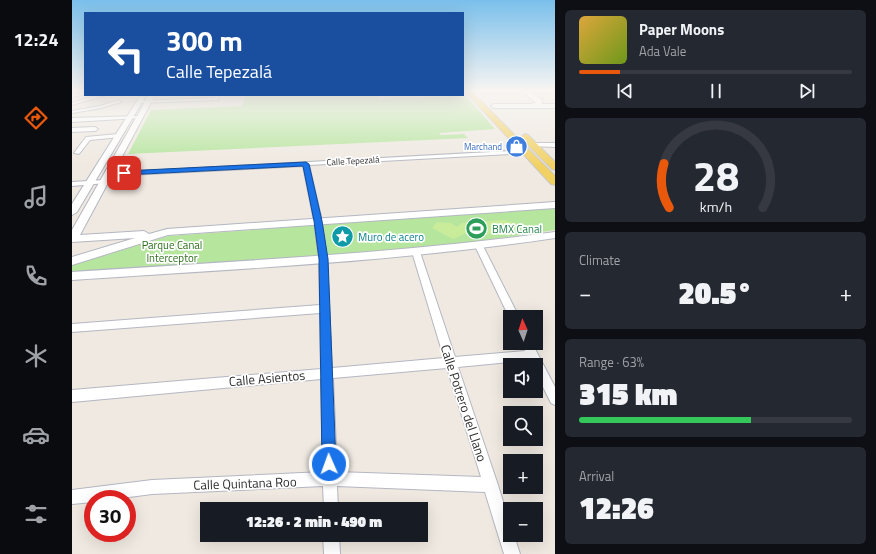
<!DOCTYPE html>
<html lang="en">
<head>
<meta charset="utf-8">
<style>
  :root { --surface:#171b24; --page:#242831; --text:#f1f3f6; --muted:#9ea1a6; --line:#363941; --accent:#ea580c }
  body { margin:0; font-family:"Titillium Web",sans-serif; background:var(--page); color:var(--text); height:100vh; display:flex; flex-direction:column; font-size:15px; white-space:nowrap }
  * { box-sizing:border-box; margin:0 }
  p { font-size:13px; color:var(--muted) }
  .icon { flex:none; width:22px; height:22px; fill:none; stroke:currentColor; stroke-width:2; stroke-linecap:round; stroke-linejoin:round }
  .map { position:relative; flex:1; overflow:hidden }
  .details { display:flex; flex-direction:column; gap:10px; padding:10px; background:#0d0f14; width:321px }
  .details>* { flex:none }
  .hud { position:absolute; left:12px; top:12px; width:380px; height:84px; border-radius:0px; box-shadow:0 4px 16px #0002; background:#1a4fa0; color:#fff; overflow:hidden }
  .needle { width:26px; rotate:357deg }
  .tools { position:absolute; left:431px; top:310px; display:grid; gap:8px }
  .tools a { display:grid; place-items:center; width:40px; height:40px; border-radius:0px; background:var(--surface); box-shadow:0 4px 16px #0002; font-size:20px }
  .speed { position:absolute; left:12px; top:490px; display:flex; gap:8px; font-size:20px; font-weight:700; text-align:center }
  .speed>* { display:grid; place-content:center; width:52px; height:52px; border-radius:50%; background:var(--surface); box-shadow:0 4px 16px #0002; line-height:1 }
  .speed .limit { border:6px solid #d22; background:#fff; color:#111 }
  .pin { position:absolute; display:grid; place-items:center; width:34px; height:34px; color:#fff; margin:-17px; border-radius:8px; box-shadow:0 2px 6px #0006 }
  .me { position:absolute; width:44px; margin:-22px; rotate:358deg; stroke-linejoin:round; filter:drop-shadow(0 0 3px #0008) }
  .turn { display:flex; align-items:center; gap:14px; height:84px; padding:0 16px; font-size:18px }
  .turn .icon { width:52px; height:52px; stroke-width:2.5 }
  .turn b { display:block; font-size:28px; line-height:34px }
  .big { font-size:30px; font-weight:800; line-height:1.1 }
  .details .tile { flex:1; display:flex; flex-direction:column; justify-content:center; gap:6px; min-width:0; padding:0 14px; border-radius:6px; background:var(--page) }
  .details .dial { align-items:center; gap:0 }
  .dial svg { height:104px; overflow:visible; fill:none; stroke:var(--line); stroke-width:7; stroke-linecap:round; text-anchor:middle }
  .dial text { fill:var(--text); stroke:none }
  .song { display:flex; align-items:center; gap:12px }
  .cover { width:48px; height:48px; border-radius:6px; background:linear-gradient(135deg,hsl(40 70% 55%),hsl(80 70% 35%)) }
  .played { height:4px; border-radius:2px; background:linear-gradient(90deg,var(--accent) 15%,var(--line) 15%) }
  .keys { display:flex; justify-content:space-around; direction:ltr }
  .heat { display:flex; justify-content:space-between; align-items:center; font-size:22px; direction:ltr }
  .charge { height:6px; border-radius:3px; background:linear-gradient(90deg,#34c759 63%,var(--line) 0) }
  .trip { position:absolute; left:128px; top:502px; width:228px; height:40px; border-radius:0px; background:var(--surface); box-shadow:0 4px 16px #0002; font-weight:800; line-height:40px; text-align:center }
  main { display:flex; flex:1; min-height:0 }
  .tabs { display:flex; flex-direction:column; width:72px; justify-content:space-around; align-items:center; background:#090b0e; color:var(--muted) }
  .tabs .icon { width:28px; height:28px }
  .tabs .active { color:var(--accent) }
  .tabs b { font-size:18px; color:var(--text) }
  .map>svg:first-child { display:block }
  .green { fill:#b6e59e }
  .pitch { fill:#c9ec9a }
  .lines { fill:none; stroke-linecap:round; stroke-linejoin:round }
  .street-casing { stroke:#b4b7c1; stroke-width:2 }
  .secondary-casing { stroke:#b4b7c1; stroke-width:2 }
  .primary-casing { stroke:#c9c9c9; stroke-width:2 }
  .street { fill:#fff; fill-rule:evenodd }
  .secondary { fill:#fff; fill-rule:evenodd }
  .primary { fill:#f2d163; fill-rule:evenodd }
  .route { fill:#1a73e8; stroke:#114b97 }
  .labels { text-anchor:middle; stroke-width:3.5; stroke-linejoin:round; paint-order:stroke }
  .far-shop-label { font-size:9px; fill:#366cbe; stroke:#fff; text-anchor:end }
  .far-street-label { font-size:9px; fill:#2e2e2e; stroke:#fff }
  .leisure-label { font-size:11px; fill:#27864d; stroke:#fff; text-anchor:start }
  .culture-label { font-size:11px; fill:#0d838f; stroke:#fff; text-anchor:start }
  .park-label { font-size:11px; fill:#2c6e1b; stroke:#fff }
  .near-street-label { font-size:13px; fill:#2e2e2e; stroke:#fff }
</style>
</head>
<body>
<main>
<nav class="tabs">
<b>12:24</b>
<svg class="icon active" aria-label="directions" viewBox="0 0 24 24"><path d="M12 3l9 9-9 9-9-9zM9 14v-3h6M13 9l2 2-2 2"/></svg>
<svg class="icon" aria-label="music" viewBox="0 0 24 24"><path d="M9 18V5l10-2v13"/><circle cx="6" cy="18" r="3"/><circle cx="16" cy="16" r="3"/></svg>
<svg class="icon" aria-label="phone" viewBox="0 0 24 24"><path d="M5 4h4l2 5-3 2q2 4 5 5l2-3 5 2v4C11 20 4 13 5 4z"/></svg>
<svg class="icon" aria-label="climate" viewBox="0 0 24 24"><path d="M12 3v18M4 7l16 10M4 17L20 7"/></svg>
<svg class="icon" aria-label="car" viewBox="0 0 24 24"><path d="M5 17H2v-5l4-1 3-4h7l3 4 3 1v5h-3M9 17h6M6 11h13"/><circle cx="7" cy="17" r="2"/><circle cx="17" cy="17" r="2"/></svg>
<svg class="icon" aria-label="filters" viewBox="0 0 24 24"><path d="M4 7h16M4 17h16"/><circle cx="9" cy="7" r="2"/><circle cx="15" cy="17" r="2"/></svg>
</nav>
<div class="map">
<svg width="483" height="554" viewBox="0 0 483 554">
  <rect width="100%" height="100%" fill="#efe9e1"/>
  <!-- green -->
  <path class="green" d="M174,95H305L307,99L394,96L423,129L367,133L369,135L392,134L396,138L56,154L79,110L170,106Z
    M483,208V230L374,246L0,274V265L97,236Z"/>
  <!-- pitch -->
  <path class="pitch" d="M432,220L451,226L447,229L426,230L410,237L394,233L381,239L360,228L365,222L379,223L385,227L390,223Z"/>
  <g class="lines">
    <defs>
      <path id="street" d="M13,92V94L0,97V95Z
        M26,95H33L0,105V103Z
        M143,95H147L146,100L67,103L65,102L67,101L142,98Z
        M47,100L49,102L29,108L0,113V111L28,106Z
        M69,116V118H67L0,122V118Z
        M0,128L23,127L26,129L23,131L0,132Z
        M46,134L49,136L48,137L18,140L7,154L2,153L14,137Z
        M461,143H483V147L459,146V144Z
        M454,150L457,152L456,153L237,165L250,221L255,259L260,368L372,358L340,252L344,249L348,252L383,357L453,351L450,343H460L483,387V405L479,403L464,373V365H460L458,360L386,367L426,485L438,524V535H442L448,554H432L413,492L265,486L266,509H252L251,486L80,494L42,499H21V502L0,504V490L80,480L251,472L249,379L0,402V390L249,369L248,313L0,332V324L248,305L247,259L242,221L231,166L36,176L34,175V173ZM375,368L409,477L265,472L261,378Z
        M32,180L35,182L34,183L0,186V182Z
        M407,243L411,246L447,317H438V319L403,246Z
        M251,535H267L268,554H252Z"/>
      <path id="secondary" d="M449,90H455L470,100V104H483V108H422L419,106L422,104H458L464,103Z
        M77,95H83L8,235L72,231L77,234L95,229L483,202V208L96,235L0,265V257L63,238L0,242V230Z
        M68,96L73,97L5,212L0,215V204Z
        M483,232V238C323,262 161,269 0,280V272C161,261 323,254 483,232Z"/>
      <path id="primary" d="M392,90H398L483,176V185L479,184Z
        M453,134L456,135L483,162V170L480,169L450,139L449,137Z"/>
    </defs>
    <!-- street casing -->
    <use href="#street" class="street-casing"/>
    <!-- secondary casing -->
    <use href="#secondary" class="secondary-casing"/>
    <!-- primary casing -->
    <use href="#primary" class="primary-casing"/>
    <!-- street -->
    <use href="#street" class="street"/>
    <!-- secondary -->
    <use href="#secondary" class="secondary"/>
    <!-- primary -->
    <use href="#primary" class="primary"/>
  </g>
  <!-- sky -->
  <linearGradient id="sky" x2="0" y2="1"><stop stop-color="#7abfeb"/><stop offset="0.54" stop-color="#f8f5f2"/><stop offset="1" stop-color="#f8f5f2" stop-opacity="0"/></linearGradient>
  <rect width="483" height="167" fill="url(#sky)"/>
  <!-- route -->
  <path class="route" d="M234,162L237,164L250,221L256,259L264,464L262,469L257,471L252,469L250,464L247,259L242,221L231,166L52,175L48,173L52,171Z"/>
  <!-- icons -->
  <defs>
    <symbol id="shop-disc" viewBox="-11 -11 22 22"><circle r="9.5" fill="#3f7fe0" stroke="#fff"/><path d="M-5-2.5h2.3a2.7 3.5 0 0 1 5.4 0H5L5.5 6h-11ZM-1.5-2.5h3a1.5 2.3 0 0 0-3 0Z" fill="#fff"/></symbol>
    <symbol id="stadium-disc" viewBox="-11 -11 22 22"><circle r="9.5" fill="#2e9e5b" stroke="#fff"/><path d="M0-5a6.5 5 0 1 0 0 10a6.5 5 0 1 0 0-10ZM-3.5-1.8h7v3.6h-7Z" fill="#fff"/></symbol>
    <symbol id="sight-disc" viewBox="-11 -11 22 22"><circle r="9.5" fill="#0f9aa8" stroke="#fff"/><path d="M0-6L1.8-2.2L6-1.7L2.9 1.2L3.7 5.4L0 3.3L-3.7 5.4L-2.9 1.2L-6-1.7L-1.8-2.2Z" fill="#fff"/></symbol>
  </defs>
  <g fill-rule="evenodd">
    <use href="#shop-disc" x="432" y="134" width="25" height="25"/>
    <use href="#stadium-disc" x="392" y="216" width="25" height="25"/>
    <use href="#sight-disc" x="258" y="224" width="25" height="25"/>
  </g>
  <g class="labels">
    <!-- far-shop labels -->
    <g class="far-shop-label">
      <text x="430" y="150">Marchand</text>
    </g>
    <!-- far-street labels -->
    <g class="far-street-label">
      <text transform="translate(281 161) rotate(-3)" y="3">Calle Tepezalá</text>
    </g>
    <!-- leisure labels -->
    <g class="leisure-label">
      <text x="420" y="233">BMX Canal</text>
    </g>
    <!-- culture labels -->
    <g class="culture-label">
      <text x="286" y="241">Muro de acero</text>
    </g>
    <!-- park labels -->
    <g class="park-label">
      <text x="100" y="249">Parque Canal<tspan x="100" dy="13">Interceptor</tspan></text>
    </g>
    <!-- near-street labels -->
    <g class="near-street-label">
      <text transform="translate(195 378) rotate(-5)" y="5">Calle Asientos</text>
      <text transform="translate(392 403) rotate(72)" y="5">Calle Potrero del Llano</text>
      <text transform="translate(173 483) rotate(-2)" y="5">Calle Quintana Roo</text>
    </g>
  </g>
</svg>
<div class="tools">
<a><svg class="needle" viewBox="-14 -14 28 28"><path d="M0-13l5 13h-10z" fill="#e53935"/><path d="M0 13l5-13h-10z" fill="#9ea1a6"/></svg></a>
<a><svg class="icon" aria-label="sound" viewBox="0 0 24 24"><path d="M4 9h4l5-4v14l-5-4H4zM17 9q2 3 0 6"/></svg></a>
<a><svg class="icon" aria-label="search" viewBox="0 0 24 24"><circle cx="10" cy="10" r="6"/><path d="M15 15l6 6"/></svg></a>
<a>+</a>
<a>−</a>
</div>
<div class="speed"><div class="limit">30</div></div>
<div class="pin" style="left:52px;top:173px;background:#d93025"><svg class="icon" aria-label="arrive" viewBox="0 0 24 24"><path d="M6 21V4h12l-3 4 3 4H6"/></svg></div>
<svg class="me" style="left:257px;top:464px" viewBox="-20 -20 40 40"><circle r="17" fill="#1a73e8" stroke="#fff" stroke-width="3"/><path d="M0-11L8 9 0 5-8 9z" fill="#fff"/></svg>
<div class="trip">12:26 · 2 min · 490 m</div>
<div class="hud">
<div class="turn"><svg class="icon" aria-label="left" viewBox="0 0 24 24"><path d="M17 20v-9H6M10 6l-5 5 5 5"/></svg><div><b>300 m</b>Calle Tepezalá</div></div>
</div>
</div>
<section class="details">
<div class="tile">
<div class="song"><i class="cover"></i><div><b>Paper Moons</b><p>Ada Vale</p></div></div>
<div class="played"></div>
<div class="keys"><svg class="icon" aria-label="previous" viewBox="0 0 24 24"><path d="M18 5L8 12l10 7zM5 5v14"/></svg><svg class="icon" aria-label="pause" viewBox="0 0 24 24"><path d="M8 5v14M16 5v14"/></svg><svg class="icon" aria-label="next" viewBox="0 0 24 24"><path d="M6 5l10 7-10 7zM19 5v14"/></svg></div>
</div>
<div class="tile dial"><svg viewBox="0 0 100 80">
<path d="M14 69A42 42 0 1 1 86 69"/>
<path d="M14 69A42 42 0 0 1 10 35" stroke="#ea580c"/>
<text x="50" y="56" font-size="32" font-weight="700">28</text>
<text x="50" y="72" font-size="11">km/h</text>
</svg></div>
<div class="tile"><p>Climate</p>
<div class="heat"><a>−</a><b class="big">20.5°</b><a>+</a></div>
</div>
<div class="tile"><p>Range · 63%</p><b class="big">315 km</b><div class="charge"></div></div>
<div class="tile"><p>Arrival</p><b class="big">12:26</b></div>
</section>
</main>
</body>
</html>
